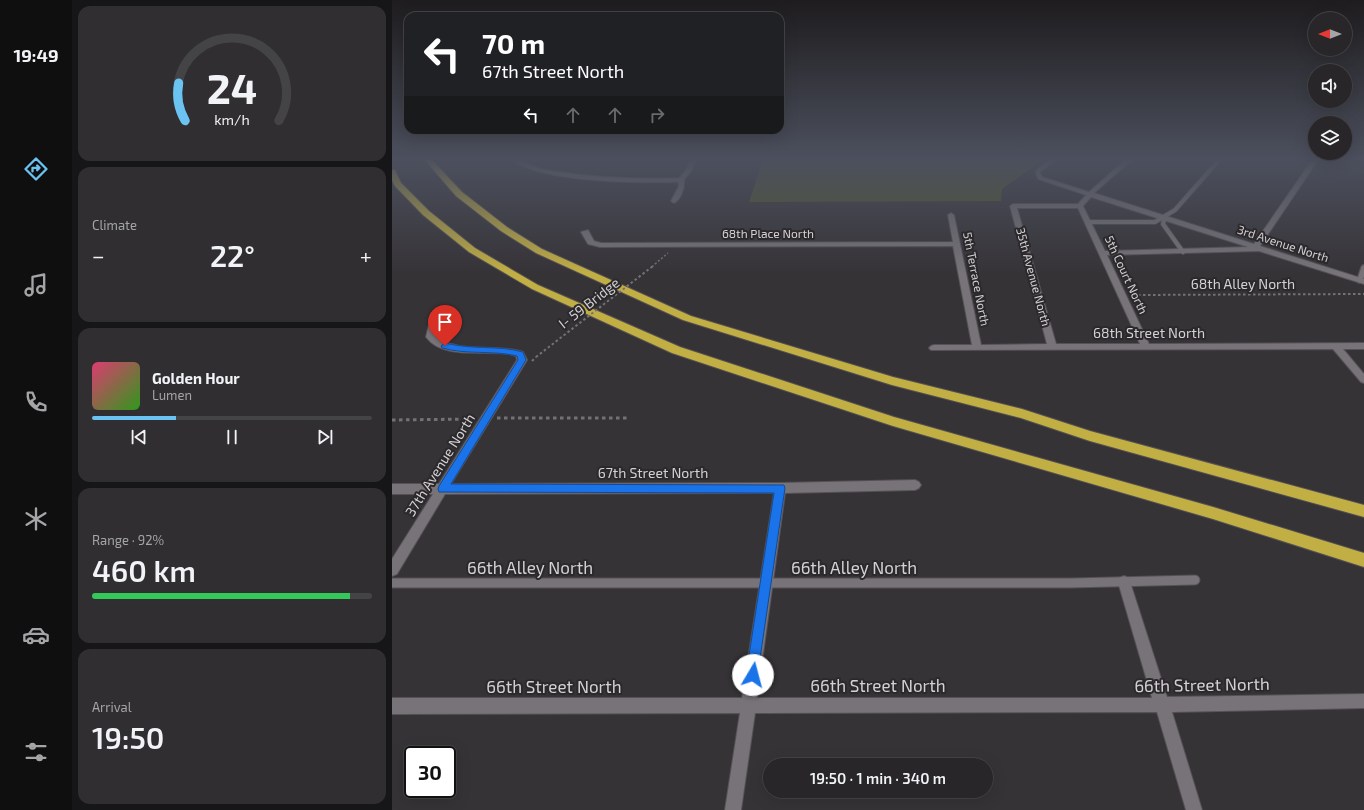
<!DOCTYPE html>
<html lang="en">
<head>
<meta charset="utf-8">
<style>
  :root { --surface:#282629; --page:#302e31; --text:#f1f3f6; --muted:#a5a5a8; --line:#444346; --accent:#6bc3f2 }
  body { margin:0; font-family:"Exo 2",sans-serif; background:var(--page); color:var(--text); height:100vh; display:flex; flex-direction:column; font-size:15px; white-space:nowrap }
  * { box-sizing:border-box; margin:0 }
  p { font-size:13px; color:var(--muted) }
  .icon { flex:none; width:22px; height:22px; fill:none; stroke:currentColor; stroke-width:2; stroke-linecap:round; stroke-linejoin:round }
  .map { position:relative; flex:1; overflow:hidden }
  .details { display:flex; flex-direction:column; gap:6px; padding:6px; background:#161517; width:320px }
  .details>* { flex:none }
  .banner { position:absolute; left:12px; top:12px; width:380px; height:122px; border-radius:12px; box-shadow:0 4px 16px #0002,0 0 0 1px var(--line); background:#202124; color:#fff; overflow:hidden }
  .needle { width:26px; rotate:270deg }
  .buttons { position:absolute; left:916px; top:12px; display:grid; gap:8px }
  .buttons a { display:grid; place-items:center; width:44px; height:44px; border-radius:50%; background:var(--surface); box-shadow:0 4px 16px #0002,0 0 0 1px var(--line); font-size:20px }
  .speed { position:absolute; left:12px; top:746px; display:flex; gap:8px; font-size:20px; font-weight:700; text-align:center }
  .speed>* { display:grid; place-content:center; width:52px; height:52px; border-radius:50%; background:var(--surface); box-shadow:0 4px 16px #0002,0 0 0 1px var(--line); line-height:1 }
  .speed .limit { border:2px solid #111; border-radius:6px; background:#fff; color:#111 }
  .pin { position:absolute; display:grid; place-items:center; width:34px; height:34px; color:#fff; margin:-41px -17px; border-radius:50% 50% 50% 0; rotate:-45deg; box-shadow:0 0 4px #0007 }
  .pin .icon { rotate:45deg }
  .me { position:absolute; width:44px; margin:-22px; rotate:8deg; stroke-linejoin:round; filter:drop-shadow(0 0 3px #0008) }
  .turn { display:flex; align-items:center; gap:14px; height:84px; padding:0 12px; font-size:18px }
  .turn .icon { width:52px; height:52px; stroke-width:2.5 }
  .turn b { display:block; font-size:28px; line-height:34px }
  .lanes { display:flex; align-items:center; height:38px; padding:0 12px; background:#0003; justify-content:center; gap:20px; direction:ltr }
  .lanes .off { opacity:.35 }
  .big { font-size:30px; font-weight:600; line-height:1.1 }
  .details .card { flex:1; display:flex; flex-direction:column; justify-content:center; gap:6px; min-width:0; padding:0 14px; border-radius:12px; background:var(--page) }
  .details .dial { align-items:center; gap:0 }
  .dial svg { height:104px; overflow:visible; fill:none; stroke:var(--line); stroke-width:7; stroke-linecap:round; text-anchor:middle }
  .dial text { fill:var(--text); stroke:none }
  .song { display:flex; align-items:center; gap:12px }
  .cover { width:48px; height:48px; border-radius:6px; background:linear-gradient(135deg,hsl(340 70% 55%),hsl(110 70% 35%)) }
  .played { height:4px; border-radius:2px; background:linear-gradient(90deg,var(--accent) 30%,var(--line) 30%) }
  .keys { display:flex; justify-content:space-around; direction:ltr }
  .heat { display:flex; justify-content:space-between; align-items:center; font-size:22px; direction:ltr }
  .charge { height:6px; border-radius:3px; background:linear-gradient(90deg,#34c759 92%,var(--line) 0) }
  .trip { position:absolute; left:371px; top:758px; width:230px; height:40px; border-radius:20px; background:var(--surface); box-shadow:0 4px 16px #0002,0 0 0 1px var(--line); font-weight:600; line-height:40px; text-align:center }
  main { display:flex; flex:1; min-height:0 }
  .dock { display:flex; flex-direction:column; width:72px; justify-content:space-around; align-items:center; background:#100f10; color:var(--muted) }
  .dock .icon { width:28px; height:28px }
  .dock .selected { color:var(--accent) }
  .dock b { font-size:18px; color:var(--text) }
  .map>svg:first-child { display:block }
  .green { fill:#515529 }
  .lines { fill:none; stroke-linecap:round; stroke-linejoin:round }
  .lane-far3-casing { stroke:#555155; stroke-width:5.5 }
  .lane-far2-casing { stroke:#555155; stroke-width:8 }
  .lane-far1-casing { stroke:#555155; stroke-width:9 }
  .lane-casing { stroke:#555155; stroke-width:11 }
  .street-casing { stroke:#555155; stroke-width:2 }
  .highway-casing { stroke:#555155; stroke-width:2 }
  .path-far2 { stroke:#757276; stroke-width:1.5; stroke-dasharray:2 2; stroke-linecap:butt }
  .path-far1 { stroke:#757276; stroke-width:2; stroke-dasharray:2.5 2.5; stroke-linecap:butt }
  .path { stroke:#757276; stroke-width:3; stroke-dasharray:3.5 3.5; stroke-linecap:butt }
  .lane-far3 { stroke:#777378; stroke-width:4 }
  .lane-far2 { stroke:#777378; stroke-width:5.5 }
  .lane-far1 { stroke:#777378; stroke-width:7 }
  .lane { stroke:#777378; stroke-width:9 }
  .street { fill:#777378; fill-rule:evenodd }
  .highway { fill:#c2af44; fill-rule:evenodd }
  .path-bridge-far1 { stroke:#757276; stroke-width:1.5; stroke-dasharray:2 2; stroke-linecap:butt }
  .path-bridge { stroke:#757276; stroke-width:2; stroke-dasharray:2.5 2.5; stroke-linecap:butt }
  .route { fill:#1a73e8; stroke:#114b97 }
  .labels { text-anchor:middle; stroke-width:4; stroke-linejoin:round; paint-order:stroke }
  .far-street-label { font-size:12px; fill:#d4d1d4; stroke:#2c292d }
  .street-label { font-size:14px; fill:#d4d1d4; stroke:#2c292d }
  .near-street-label { font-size:17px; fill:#d4d1d4; stroke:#2c292d }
</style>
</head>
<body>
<main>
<nav class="dock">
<b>19:49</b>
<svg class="icon selected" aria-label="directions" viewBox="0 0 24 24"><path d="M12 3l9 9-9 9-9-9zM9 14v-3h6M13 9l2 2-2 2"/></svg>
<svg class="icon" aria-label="music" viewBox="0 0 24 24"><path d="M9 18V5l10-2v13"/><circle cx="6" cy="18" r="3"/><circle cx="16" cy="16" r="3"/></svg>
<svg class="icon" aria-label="phone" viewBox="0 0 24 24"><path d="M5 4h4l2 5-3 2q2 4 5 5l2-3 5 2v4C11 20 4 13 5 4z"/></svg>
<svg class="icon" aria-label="climate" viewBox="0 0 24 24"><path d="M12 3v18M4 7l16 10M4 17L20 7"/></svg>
<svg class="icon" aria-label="car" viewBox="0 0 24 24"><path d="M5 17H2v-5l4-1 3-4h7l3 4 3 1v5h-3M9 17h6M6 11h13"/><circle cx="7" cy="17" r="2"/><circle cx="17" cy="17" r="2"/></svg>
<svg class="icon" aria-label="filters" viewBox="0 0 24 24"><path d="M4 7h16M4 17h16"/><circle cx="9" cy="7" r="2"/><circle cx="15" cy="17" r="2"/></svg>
</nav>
<section class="details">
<div class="card dial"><svg viewBox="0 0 100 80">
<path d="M14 69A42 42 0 1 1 86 69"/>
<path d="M14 69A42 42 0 0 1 9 40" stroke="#6bc3f2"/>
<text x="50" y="56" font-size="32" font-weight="700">24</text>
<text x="50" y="72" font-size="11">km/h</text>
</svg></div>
<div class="card"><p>Climate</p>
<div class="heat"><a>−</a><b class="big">22°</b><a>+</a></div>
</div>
<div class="card">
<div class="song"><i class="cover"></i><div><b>Golden Hour</b><p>Lumen</p></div></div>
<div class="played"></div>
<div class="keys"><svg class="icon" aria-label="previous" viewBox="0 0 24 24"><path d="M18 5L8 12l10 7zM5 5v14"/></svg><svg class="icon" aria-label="pause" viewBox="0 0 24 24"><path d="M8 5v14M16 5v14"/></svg><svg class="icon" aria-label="next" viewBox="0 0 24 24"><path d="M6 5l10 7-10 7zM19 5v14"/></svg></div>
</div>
<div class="card"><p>Range · 92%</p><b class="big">460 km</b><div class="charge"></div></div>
<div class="card"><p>Arrival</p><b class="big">19:50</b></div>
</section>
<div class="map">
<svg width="972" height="810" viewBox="0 0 972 810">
  <rect width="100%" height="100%" fill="#363337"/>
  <!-- green -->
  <path class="green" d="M371,160H651L610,189L609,201L357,202Z"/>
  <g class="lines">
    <defs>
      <path id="lane-far3" d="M646,174V171L661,160
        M773,217L771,224L791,252
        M696,222H763L783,210L827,160"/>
      <path id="lane-far2" d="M968,280L972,268"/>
      <path id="lane-far1" d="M773,581L803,580"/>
      <path id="lane" d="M0,583H679L803,580"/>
      <path id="street" d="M120,160C129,160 135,164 143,167C151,170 159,171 167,172C207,178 247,179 287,178L294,170L298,160H304L300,170L292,180C293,187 289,200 282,203L279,201L287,186L286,182C247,183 151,183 120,160Z
        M733,160H740L702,193L862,244L920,160H926L868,246L972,279V284L867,251L715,255L757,344L972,343V349H951L972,374V383L969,382L941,349L539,350L537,348L539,346L542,345H580L561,246L208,247L196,244L189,232L196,230L202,241L209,243L561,242L556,215L559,213L562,215L589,345L655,344L618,206L621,204H686L694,195L646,179L644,173H648L650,177L697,192ZM699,197L856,247L713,251L691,206ZM625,208H686L748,344H664Z
        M42,317L46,320L43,336C66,354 103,343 131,352L135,360L59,484L388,483L523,480L527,482L529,485L527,488L523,490L393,493L365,698H760L726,582L727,578L732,576L737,578L738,582L775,697L972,694V708L780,712L810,810H794L765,712L363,713L349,810H333L348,713L0,714V698H350L382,493L53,494L5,574L0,576V559L41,494H0V484H47L125,360L124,356L117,354C92,350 51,360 34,337L38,320Z"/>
      <path id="highway" d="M33,160H40L70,192L115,227L150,249L299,316L501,377L630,409L698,431L972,505V517L698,441L629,418L500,385L291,320L144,253L109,231L64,196Z
        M0,170H3L9,183L37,211L83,248L146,285L288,347L502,417L821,507L972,553V567L821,519L501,426L280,353L140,289L77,252L31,215L3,186L0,180Z"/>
    </defs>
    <!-- lane-far3 casing -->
    <use href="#lane-far3" class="lane-far3-casing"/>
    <!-- lane-far2 casing -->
    <use href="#lane-far2" class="lane-far2-casing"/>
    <!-- lane-far1 casing -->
    <use href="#lane-far1" class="lane-far1-casing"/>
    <!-- lane casing -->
    <use href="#lane" class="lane-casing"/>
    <!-- street casing -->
    <use href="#street" class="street-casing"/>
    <!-- highway casing -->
    <use href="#highway" class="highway-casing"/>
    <!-- path-far2 -->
    <path class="path-far2" d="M263,264L276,253"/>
    <!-- path-far1 -->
    <path class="path-far1" d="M741,295L972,294
      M140,361L144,357"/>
    <!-- path -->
    <path class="path" d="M105,418H235
      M0,420L80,419"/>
    <!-- lane-far3 -->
    <use href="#lane-far3" class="lane-far3"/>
    <!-- lane-far2 -->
    <use href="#lane-far2" class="lane-far2"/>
    <!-- lane-far1 -->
    <use href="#lane-far1" class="lane-far1"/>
    <!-- lane -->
    <use href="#lane" class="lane"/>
    <!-- street -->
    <use href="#street" class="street"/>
    <!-- highway -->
    <use href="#highway" class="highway"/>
    <!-- path-bridge-far1 -->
    <path class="path-bridge-far1" d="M260,267L263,264"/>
    <!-- path-bridge -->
    <path class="path-bridge" d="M144,357L261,266"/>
  </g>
  <!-- sky -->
  <linearGradient id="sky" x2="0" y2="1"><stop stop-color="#1e1c1e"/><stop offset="0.58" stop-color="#4c505e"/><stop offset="1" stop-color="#4c505e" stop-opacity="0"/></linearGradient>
  <rect width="972" height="274" fill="url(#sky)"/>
  <!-- route -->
  <path class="route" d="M53,343C79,350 106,345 131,352L134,360L59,484L392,485L393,488L365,679L361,681L356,679L354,675L382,493L47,492L46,489L47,486L126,360L125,356C100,350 75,355 50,348L49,346Z"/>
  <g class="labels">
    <!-- far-street labels -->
    <g class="far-street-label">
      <text x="376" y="238">68th Place North</text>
      <text transform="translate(891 244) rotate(18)" y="4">3rd Avenue North</text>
      <text transform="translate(734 275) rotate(65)" y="4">5th Court North</text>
      <text transform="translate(641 277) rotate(75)" y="4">35th Avenue North</text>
      <text transform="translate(584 279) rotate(79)" y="4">5th Terrace North</text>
    </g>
    <!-- street labels -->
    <g class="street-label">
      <text x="851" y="289">68th Alley North</text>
      <text transform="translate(197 303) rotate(-38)" y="5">I- 59 Bridge</text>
      <text x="757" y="338">68th Street North</text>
      <text transform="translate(48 465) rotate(-58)" y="5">37th Avenue North</text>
      <text x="261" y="478">67th Street North</text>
    </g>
    <!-- near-street labels -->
    <g class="near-street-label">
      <text x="138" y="574">66th Alley North</text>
      <text x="462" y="574">66th Alley North</text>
      <text transform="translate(810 685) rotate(-1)" y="6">66th Street North</text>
      <text x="486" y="692">66th Street North</text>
      <text x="162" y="693">66th Street North</text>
    </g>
  </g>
</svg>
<div class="buttons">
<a><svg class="needle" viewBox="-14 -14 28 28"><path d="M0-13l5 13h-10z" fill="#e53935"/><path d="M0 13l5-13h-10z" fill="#a5a5a8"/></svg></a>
<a><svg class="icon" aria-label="sound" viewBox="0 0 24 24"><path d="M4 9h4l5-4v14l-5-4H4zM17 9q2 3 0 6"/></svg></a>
<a><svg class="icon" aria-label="layers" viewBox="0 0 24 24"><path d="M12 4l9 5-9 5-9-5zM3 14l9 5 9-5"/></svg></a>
</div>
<div class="speed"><div class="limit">30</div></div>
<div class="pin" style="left:53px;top:346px;background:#d93025"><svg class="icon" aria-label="arrive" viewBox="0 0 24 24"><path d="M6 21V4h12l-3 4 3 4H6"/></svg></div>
<svg class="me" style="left:361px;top:675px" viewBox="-20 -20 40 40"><circle r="19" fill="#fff"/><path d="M0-13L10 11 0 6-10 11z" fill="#1a73e8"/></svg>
<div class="trip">19:50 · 1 min · 340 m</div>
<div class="banner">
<div class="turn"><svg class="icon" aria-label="left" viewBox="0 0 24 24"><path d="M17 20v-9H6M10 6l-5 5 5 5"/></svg><div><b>70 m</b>67th Street North</div></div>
<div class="lanes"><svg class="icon" aria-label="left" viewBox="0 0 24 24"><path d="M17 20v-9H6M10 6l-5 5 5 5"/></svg><svg class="icon off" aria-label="ahead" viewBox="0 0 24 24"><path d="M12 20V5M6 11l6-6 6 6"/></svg><svg class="icon off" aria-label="ahead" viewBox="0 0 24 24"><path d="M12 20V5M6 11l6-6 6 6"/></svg><svg class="icon off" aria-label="right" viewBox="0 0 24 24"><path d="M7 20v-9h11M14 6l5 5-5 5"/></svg></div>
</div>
</div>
</main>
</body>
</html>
